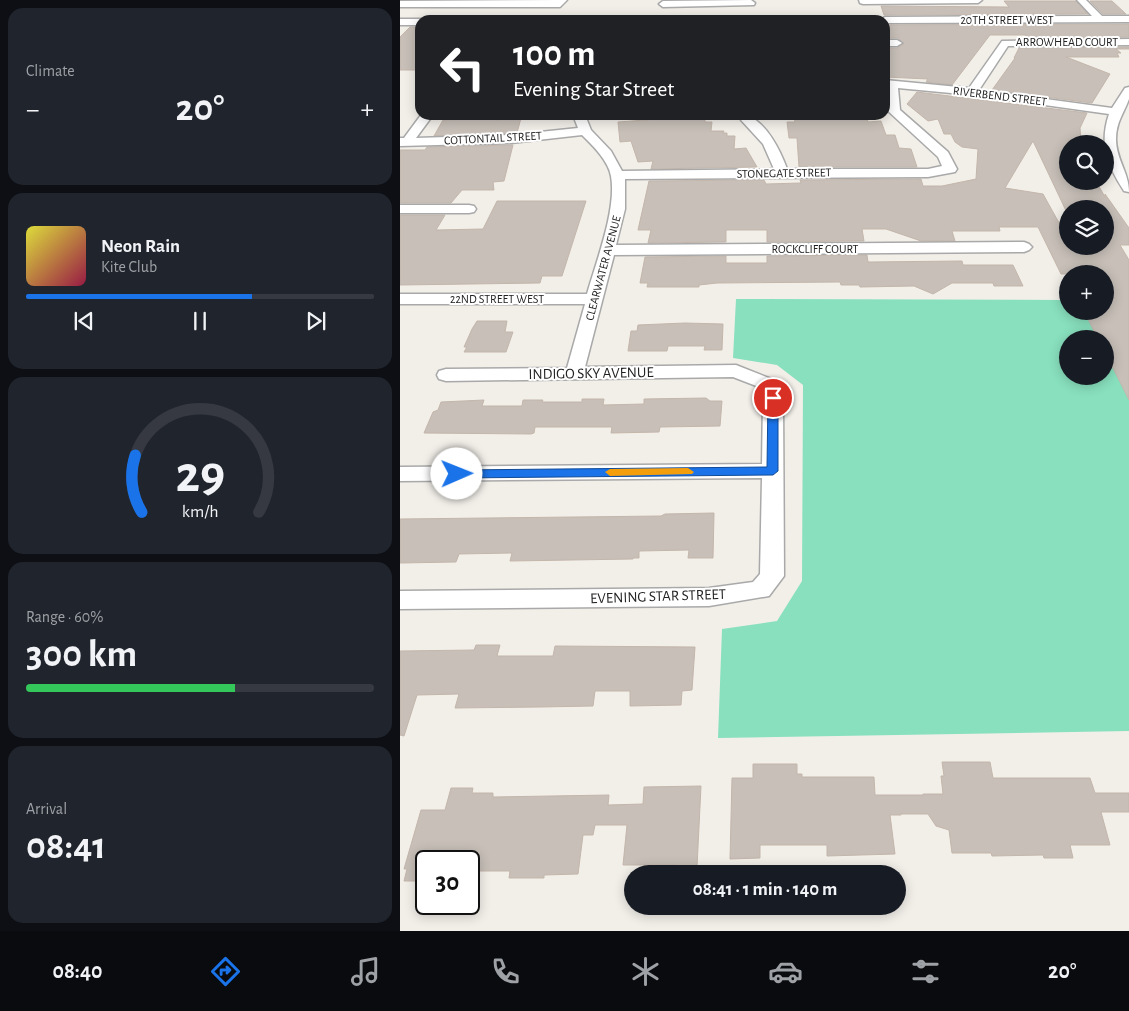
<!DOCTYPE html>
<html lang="en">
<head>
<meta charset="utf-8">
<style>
  :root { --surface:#171b24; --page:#20242c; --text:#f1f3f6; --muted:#9ea1a6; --line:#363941; --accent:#1a73e8 }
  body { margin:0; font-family:"Alegreya Sans",sans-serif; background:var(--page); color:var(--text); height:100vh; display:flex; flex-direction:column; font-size:19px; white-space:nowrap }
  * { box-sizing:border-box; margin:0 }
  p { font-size:16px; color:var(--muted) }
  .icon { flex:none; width:28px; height:28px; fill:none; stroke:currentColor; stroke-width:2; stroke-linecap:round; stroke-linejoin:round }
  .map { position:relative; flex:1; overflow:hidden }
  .details { display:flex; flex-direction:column; gap:8px; padding:8px; background:#0d0f14; width:400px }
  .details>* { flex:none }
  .hud { position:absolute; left:15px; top:15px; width:475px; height:105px; border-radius:15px; box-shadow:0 2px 12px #0003; background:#202124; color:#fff; overflow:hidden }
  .controls { position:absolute; left:659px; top:135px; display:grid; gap:10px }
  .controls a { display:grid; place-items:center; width:55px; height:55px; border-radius:50%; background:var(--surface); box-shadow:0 2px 12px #0003; font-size:25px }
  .speed { position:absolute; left:15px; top:850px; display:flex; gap:10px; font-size:25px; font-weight:700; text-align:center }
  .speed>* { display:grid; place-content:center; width:65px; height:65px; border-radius:50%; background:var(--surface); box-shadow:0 2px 12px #0003; line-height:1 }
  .speed .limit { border:2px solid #111; border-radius:8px; background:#fff; color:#111 }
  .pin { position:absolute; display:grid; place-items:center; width:42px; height:42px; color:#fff; margin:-21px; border:2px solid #fff; border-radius:50%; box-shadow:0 1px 5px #0007 }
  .me { position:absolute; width:55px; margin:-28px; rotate:89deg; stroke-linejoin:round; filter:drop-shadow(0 0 4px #0008) }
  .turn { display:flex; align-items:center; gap:18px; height:105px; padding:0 15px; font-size:22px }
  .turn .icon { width:65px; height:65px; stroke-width:2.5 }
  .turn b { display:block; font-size:35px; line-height:42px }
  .big { font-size:38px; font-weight:700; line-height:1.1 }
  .details .card { flex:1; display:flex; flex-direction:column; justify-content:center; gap:8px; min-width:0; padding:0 18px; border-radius:15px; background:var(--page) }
  .details .dial { align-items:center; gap:0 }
  .dial svg { height:130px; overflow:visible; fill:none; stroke:var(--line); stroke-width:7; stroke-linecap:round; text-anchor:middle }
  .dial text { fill:var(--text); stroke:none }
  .song { display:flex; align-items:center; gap:15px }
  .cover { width:60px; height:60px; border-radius:8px; background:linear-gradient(135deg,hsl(60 70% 55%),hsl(340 70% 35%)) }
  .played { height:5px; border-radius:2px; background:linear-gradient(90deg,var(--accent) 65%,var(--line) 65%) }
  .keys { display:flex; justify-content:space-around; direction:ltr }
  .heat { display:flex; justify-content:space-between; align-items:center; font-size:28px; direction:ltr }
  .charge { height:8px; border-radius:4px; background:linear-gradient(90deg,#34c759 60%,var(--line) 0) }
  .trip { position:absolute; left:224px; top:865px; width:282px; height:50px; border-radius:25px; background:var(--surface); box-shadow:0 2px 12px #0003; font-weight:700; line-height:50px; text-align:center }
  .tab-bar { display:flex; height:80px; justify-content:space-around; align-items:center; background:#090b0e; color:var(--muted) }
  .tab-bar .icon { width:35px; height:35px }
  .tab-bar .active { color:var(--accent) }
  .tab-bar b { font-size:22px; color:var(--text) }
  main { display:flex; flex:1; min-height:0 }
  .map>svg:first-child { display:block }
  .pitch { fill:#88e0be; fill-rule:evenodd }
  .building { fill:#c7bfb8; stroke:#c4b6ab; fill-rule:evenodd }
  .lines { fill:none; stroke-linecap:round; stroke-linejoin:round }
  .minor-casing { stroke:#a9a9a9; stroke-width:3 }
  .minor { fill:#fff; fill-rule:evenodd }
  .route { fill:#1a73e8; stroke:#114b97 }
  .slow { fill:#f59e0b }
  .labels { text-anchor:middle; stroke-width:4; stroke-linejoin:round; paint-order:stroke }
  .far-street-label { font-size:12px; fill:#222; stroke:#fff }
  .street-label { font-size:15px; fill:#222; stroke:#fff }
</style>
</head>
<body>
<main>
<section class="details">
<div class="card"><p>Climate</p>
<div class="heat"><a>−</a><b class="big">20°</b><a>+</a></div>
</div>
<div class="card">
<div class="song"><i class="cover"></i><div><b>Neon Rain</b><p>Kite Club</p></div></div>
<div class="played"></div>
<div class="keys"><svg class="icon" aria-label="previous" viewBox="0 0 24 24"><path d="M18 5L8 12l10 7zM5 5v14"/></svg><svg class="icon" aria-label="pause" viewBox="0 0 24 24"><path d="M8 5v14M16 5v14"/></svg><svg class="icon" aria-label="next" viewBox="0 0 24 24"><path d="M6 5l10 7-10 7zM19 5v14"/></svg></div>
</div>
<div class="card dial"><svg viewBox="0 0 100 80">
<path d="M14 69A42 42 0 1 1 86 69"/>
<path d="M14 69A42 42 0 0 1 10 34" stroke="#1a73e8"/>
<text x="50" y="56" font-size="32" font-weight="700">29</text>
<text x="50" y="72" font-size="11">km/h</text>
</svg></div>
<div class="card"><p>Range · 60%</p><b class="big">300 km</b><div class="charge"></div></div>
<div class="card"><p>Arrival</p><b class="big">08:41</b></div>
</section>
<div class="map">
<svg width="729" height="931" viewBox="0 0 729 931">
  <rect width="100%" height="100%" fill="#f2efe9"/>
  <!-- pitch -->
  <path class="pitch" d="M336,299L667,300L668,311H705L729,300V731L318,738L322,629L377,621L402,581L403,385L377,365L333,358ZM668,339H705V376H668Z"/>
  <!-- building -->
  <path class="building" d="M604,1H676L688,14L484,15L481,6L609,7Z
    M690,1H712L726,14H703Z
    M729,24V37L624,39L626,35H590L552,85L526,82L528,79L485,77V48H497L504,44L498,38H485V25Z
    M10,27H20V70H0V37Z
    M729,47V49H716L721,53H717L719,57H666L710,74L692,103L592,90L615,58H614L619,48Z
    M517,92L687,113L680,128L681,142L668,141V181L697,183L705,197V194L729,228V245H720L729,260V400L705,352V339H698L684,311H705V274H661L638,227H599L600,231H552L555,241H521L486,229H462L464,241L367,242V230H326V242L248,243L251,230H238L249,181L364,180L366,184L401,183L400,180L521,179L523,186H542L576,179L578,149L562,147L555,142L551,134H544L538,119L528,121L507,104ZM633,141L668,215V209H705V246H668V239L643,194L605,188Z
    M287,115H305V122H312L311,131H324L323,133H327V136H335L334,149L346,148L357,167L251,169L253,161L238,162L231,141L220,142L218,122L287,117Z
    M394,117H467L468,122L481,121L486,135H495L499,148L511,149L517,167H399L397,138H389L387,122H395Z
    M95,118V120L121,118L117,133L34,136L43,120Z
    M113,145L104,181L93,182L94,190H62L51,203H0V150H25L27,147Z
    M97,201H186L162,276H142L140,283L0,285V215H45L36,230L83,229Z
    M467,255L468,262L562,261L563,265H613L623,286H594L593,283H552L533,294L514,286L460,287L459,285H441L440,282L317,283L299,285V287H247L248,283H240L245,257L326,256V263H367V256Z
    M77,321H107L105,332H113L106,352H64L67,347H64L72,329Z
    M285,323L323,324L322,350H304L305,346H268L267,351H228L231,331H237L238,325Z
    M306,398L310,401H322L320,426L260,427L259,432L211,433L212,427H135L134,433L131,434L24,433L33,412L38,410L41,402L84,400L82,406H122L123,400H143L142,402H182V399H204L203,405L244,404V399Z
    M314,513L313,558H288L289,550L239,551V558H233V559L110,561L112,553L59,554L56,562L0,563V519L261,516L265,514Z
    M76,645H100L97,656H153L155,646L295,647L292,690L282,691L281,705L230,706V691H195L193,706L140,707L55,708L59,694L17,695L4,736L0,735V651L74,650Z
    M542,762H590L593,778H690L695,793H729V812H701L710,845H670L673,858H644L643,855L592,856L591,853H552L549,830L536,826L528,814H501V815H490L495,854L427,856V845H360V858L330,859L332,778H353V764H397V774H402V777H474L475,795H523V794H543L541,776H544Z
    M301,786L297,867H277V865H223L227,825H195L193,835H183L178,874L144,875V878H109L110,871H69V861H26V881H4L7,869H4L21,810H45L51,788H73L72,793H93V797L209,795L208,805L243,804L244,787Z"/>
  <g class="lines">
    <defs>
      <path id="minor" d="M159,0H167L160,7H0V1Z
        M351,0L355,3L354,5L263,7L259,4L263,1Z
        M459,0H582L578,3L463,4L460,3Z
        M677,0H686L702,16H729V22L485,23V20H480L485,17L692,16Z
        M0,19H20L23,20H20V25H0Z
        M729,39V45L608,46L579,90L712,108L725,88L729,87C729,90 729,95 729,99C724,113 716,122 716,139C716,160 729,172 729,192L724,191C707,165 699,144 709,114L572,95L498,88L500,110L548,152L557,169L555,172L528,177L225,179V209L216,245L624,242L629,244L632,247L629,250L624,252L214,255L185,367L336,365L374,380L383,398L384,576L369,596L309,606L0,609V591L309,588L353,582L360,574L362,478L0,481V467L362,464L363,398L359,387L333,377L46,381L39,379L37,375L39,371L46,369L167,368L185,304H0V294H187C196,262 217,209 211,176C208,160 193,146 182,135L111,143L0,146V138H4L21,115H33L16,138L111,135L178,128L173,115H185L191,130L211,151L222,171L374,169L363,144L341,120L347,116C366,121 381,152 387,169H528L542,166L538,157L488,111L485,80L569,88L602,41Z
        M485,40H497L502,43L497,46H485Z
        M0,205H69L74,206L76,209L74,212L69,213H0Z"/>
    </defs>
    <!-- minor casing -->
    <use href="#minor" class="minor-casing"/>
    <!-- minor -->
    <use href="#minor" class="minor"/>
  </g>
  <!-- route -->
  <path class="route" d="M373,395L378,398V471L373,475L57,478L52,474L57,470L367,467L368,398Z"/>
  <!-- slow -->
  <path class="slow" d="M288,468L294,472L292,474L210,476L205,472L210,469Z"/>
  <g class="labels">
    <!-- far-street labels -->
    <g class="far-street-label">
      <text x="607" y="24">20TH STREET WEST</text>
      <text x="667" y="46">ARROWHEAD COURT</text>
      <text transform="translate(600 96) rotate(7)" y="4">RIVERBEND STREET</text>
      <text transform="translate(93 138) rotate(-3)" y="4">COTTONTAIL STREET</text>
      <text transform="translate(384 173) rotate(-1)" y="4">STONEGATE STREET</text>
      <text x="415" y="253">ROCKCLIFF COURT</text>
      <text transform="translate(203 268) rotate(-75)" y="4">CLEARWATER AVENUE</text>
      <text x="97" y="303">22ND STREET WEST</text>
    </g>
    <!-- street labels -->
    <g class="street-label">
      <text transform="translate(191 373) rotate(-1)" y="5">INDIGO SKY AVENUE</text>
      <text transform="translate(258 596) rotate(-2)" y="5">EVENING STAR STREET</text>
    </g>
  </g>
</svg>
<div class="controls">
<a><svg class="icon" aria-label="search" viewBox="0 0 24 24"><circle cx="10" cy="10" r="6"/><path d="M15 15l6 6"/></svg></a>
<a><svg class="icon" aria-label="layers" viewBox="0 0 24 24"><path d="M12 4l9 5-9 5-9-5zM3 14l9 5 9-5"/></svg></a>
<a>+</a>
<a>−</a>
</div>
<div class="speed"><div class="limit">30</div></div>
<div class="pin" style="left:373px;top:398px;background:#d93025"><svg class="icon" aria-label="arrive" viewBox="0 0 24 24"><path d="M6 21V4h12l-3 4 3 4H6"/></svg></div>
<svg class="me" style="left:57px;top:474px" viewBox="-20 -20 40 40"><circle r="19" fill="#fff"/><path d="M0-13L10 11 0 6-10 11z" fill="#1a73e8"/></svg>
<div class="trip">08:41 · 1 min · 140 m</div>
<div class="hud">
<div class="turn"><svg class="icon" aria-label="left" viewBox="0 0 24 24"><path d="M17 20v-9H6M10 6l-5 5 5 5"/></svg><div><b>100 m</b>Evening Star Street</div></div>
</div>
</div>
</main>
<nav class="tab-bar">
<b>08:40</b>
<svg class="icon active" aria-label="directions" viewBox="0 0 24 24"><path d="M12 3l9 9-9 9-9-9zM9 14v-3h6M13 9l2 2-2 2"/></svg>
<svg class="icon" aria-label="music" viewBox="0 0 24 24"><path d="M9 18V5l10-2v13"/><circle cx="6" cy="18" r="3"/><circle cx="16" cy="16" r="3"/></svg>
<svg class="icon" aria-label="phone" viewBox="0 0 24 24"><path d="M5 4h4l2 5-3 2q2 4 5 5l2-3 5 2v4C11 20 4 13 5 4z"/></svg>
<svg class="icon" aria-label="climate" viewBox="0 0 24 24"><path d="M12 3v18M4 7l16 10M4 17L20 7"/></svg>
<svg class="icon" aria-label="car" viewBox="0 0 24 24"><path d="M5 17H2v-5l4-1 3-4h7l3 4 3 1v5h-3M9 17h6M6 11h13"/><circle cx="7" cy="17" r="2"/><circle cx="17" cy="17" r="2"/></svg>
<svg class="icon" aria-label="filters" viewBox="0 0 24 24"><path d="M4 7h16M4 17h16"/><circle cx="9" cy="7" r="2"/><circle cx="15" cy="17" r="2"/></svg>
<b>20°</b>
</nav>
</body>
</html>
